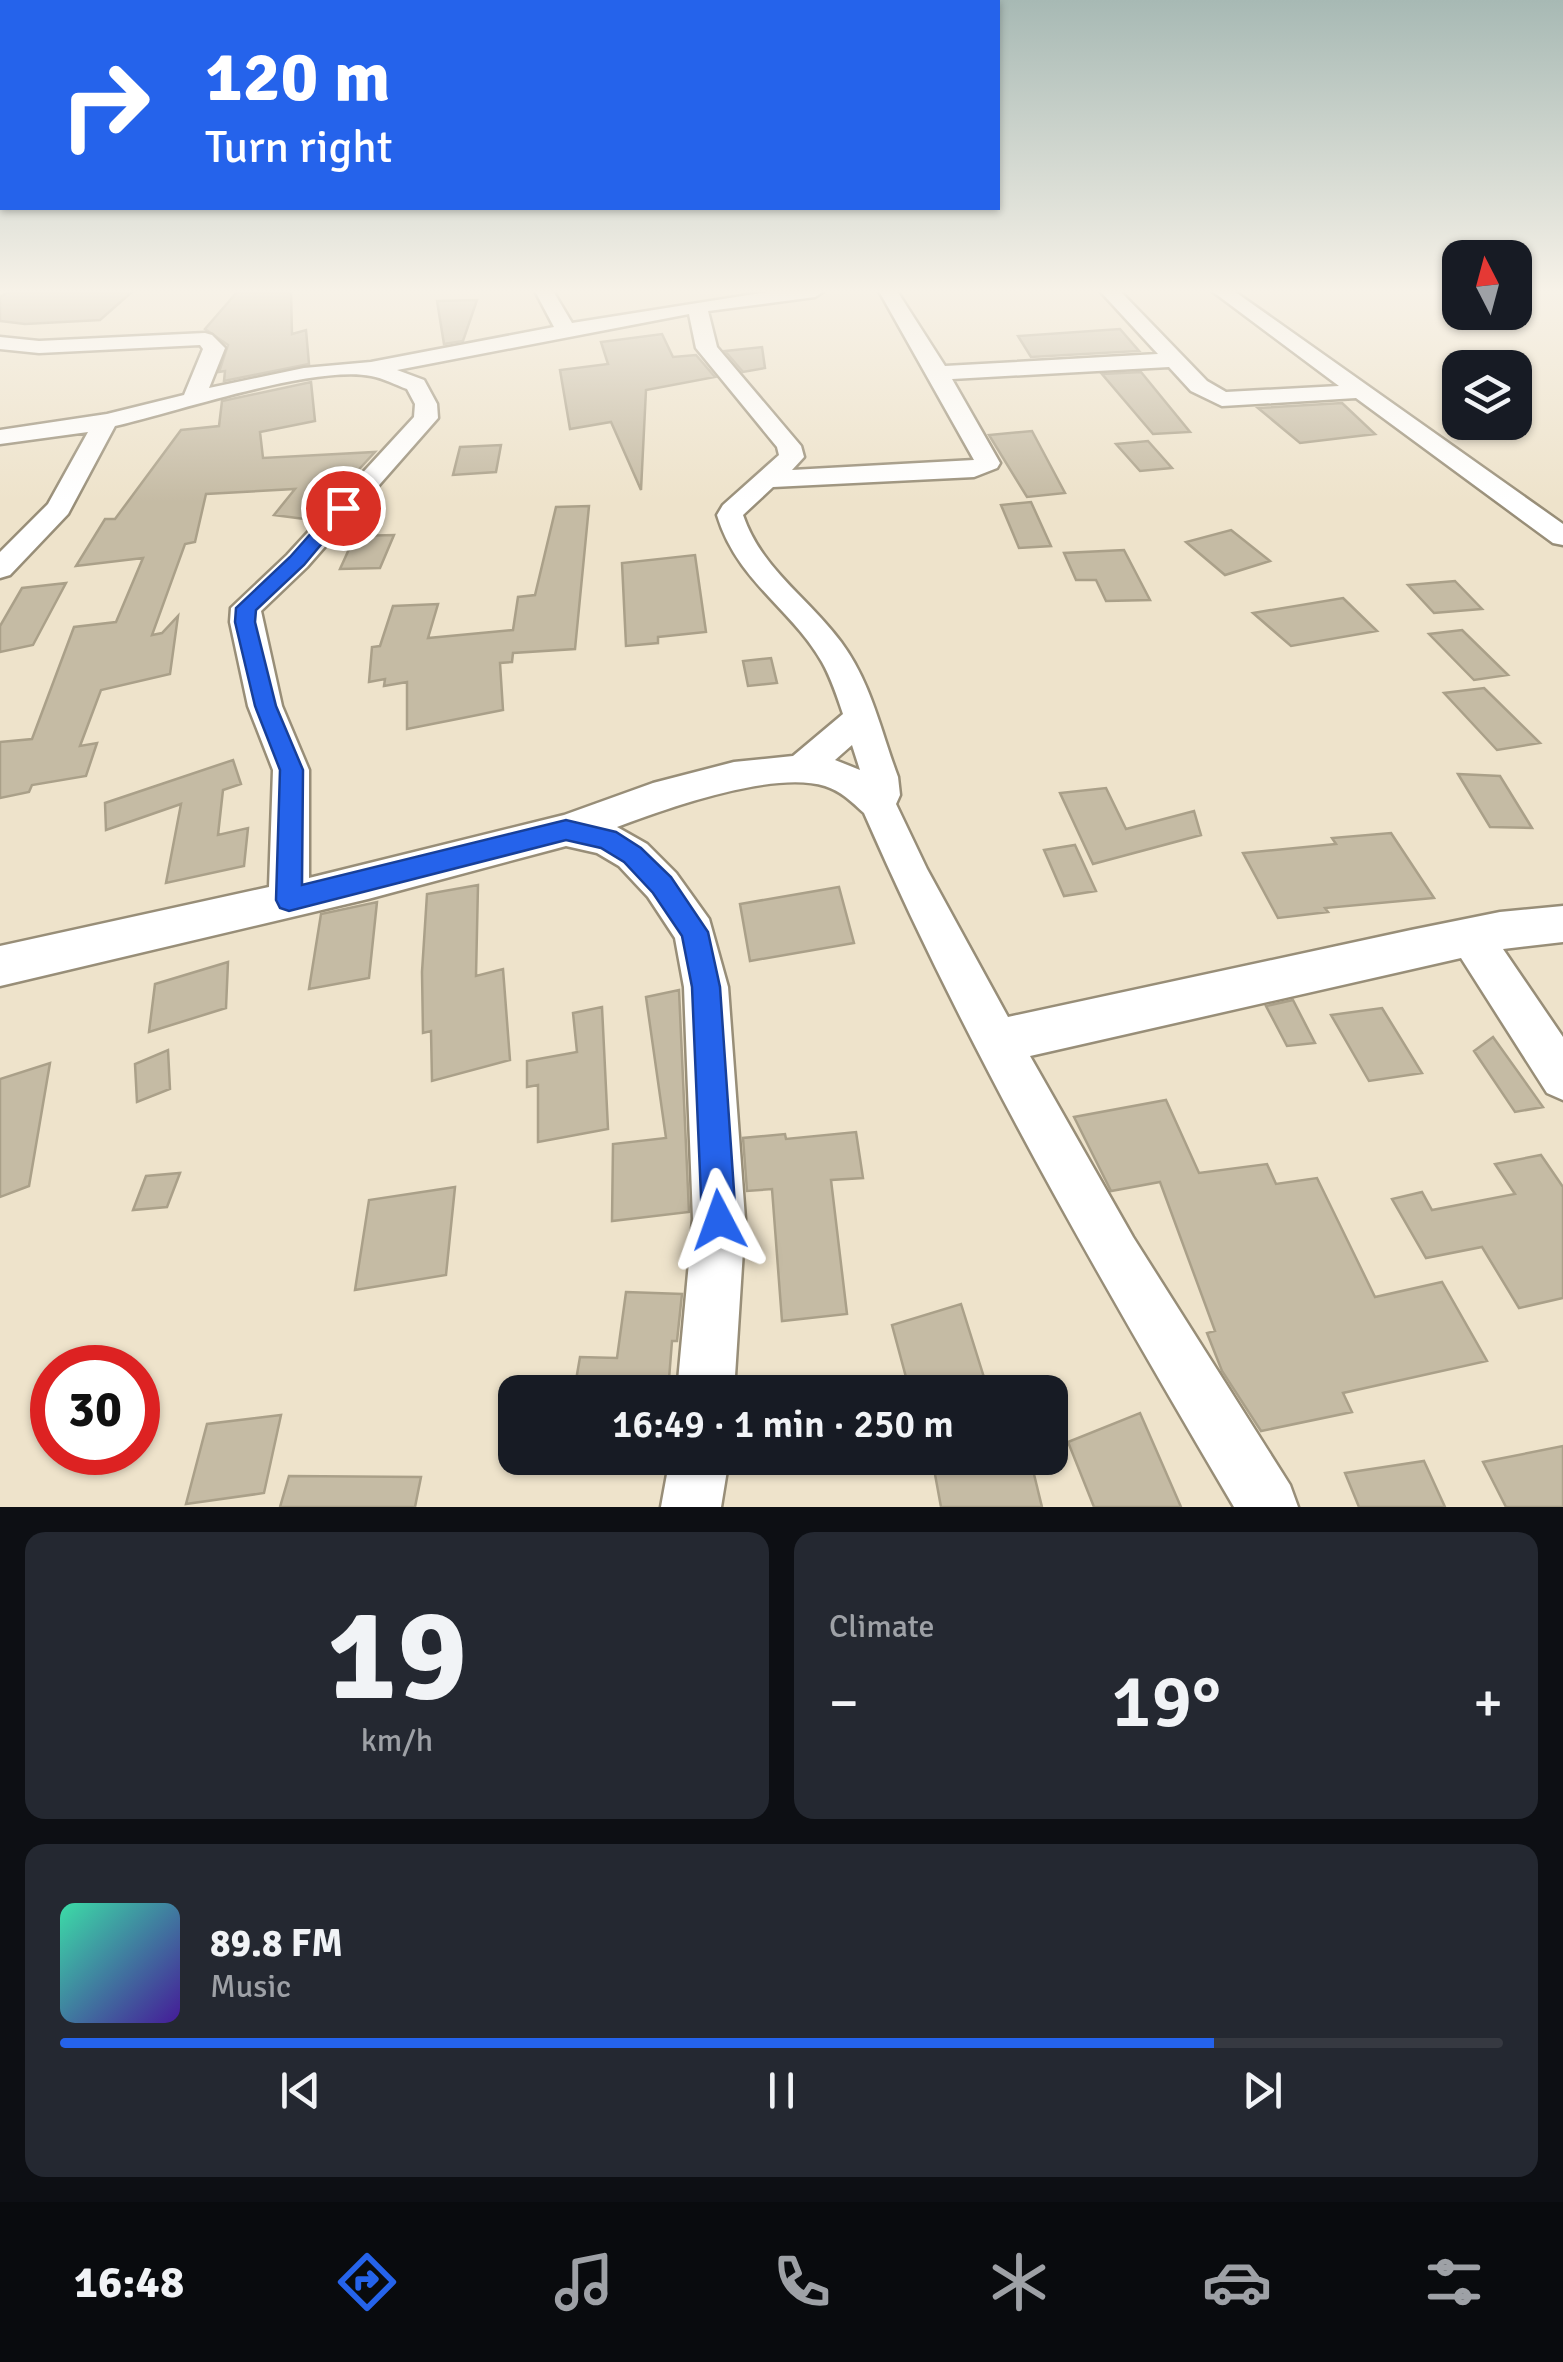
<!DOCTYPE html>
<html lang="en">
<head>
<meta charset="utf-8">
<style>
  :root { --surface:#171b24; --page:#242831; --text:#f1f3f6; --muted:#9ea1a6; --line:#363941; --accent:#2563eb }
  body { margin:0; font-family:Signika,sans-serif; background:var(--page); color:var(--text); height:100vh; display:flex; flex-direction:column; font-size:38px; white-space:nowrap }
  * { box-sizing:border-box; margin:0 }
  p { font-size:32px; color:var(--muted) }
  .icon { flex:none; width:55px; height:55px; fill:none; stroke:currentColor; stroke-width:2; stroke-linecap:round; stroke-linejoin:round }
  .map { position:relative; height:1507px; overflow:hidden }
  .side { display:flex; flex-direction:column; gap:25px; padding:25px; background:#0d0f14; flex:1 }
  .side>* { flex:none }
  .guide { position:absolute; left:0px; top:0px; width:1000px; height:210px; box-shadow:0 2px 8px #0004; background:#2563eb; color:#fff; overflow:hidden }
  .needle { width:65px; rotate:354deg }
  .fabs { position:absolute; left:1442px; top:240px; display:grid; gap:20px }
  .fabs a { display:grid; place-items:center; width:90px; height:90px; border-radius:20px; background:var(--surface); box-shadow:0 2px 8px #0004; font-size:50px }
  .speed { position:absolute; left:30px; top:1345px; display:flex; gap:20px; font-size:50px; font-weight:700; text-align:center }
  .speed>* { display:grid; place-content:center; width:130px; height:130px; border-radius:50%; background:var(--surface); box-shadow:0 2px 8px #0004; line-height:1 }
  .speed .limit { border:15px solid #d22; background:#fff; color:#111 }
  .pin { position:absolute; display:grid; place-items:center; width:85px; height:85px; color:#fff; margin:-42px; border:5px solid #fff; border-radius:50%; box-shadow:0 2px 10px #0007 }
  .me { position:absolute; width:110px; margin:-55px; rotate:356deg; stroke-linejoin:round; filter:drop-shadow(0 0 8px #0008) }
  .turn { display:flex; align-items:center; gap:35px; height:210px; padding:0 40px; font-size:45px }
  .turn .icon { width:130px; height:130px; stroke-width:2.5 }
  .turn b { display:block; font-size:70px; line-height:85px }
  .big { font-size:75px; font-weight:600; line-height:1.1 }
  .side .card { flex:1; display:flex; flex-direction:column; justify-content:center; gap:15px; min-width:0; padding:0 35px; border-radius:20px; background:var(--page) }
  .side .dial { align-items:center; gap:0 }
  .dial b { font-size:130px; line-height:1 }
  .song { display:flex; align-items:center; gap:30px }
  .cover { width:120px; height:120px; border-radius:15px; background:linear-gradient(135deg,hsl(160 70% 55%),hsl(260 70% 35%)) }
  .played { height:10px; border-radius:5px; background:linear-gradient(90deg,var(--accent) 80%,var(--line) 80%) }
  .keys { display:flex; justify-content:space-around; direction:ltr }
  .heat { display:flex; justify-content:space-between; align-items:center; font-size:55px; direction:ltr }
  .side .tiles { flex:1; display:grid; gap:25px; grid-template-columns:1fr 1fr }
  .card:last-child { grid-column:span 2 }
  .trip { position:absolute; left:498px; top:1375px; width:570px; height:100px; border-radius:20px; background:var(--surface); box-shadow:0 2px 8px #0004; font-weight:600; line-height:100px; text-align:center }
  .tab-bar { display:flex; height:160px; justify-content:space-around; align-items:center; background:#090b0e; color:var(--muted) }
  .tab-bar .icon { width:70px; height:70px }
  .tab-bar .on { color:var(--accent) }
  .tab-bar b { font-size:45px; color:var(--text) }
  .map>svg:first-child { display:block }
  .building { fill:#c5bba4; stroke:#aaa089; stroke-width:2.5 }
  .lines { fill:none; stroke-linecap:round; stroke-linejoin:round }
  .minor-casing { stroke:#988e78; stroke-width:5 }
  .minor { fill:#fff; fill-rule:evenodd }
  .route { fill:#2563eb; stroke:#184099; stroke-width:2.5 }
</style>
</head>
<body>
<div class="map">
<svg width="1563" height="1507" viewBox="0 0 1563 1507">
  <rect width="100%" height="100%" fill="#eee3cb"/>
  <!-- building -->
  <path class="building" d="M11,291H133L100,320L25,324L0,321V297Z
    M238,291H291L292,334L306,330L309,364L224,381L225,371L219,372L228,345L205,329Z
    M477,300L463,341L444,344L437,301Z
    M1120,329L1139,351L1031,357L1018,336Z
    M662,334L673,357L696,355L715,377L646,390L641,490L611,422L570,429L560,370L608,364L601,342Z
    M762,347L765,368L743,372L725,351Z
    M1141,372L1190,432L1153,434L1102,374Z
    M311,382L315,421L260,432L263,458L375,452L312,520L274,515L295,489L206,494L195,542L185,544L152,635L162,633L178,616L170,674L101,690L80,746L97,743L86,776L32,785L29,792L0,798V742L32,739L74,627L116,622L143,558L76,566L105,519H115L181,430L219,426L222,401Z
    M1342,403L1375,434L1300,443L1258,408Z
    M1032,431L1048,461L1065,493L1027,497L989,435Z
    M1148,441L1172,468L1140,471L1116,444Z
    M501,445L496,472L453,475L460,447Z
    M1031,502L1051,546L1019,548L1001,505Z
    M589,506L575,649L513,653L512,662L500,663L503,710L407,729V682L384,686L385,679L369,682L372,647L380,646L393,606L438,604L428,638L513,630L518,597L535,595L556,507Z
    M1231,530L1270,561L1225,575L1186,542Z
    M394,535L380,568L340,569L355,536Z
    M1124,550L1150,600L1106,601L1096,580H1076L1064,553Z
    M695,555L706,632L658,637V643L626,646L622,563Z
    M1455,581L1482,609L1434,613L1408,585Z
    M66,583L33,645L0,652V626L22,588Z
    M1343,598L1377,631L1291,646L1253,613Z
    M1462,630L1508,675L1474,680L1429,634Z
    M771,658L777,683L748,686L743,661Z
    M1484,688L1540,743L1497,750L1444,693Z
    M233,760L241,784L223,790L218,835L248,828L244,866L166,883L181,804L106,830L105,803Z
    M1458,774L1500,776L1532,828L1490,827Z
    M1106,788L1126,829L1194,811L1201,835L1093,864L1060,793Z
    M1391,833L1434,898L1325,908L1328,912L1278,918L1243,853L1336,844L1332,838Z
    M1075,845L1096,891L1064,896L1044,850Z
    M478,885L476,976L503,969L510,1060L432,1081L431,1031L423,1033L422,972L427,894Z
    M839,887L854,943L750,961L740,904Z
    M377,902L369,978L309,989L321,914Z
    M228,962L226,1008L149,1032L155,984Z
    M679,990L689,1212L612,1221L613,1144L666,1138L646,997Z
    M1293,1000L1315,1043L1287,1046L1266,1006Z
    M602,1007L608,1129L538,1142V1085L527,1087V1061L577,1052L573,1013Z
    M1382,1008L1422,1073L1369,1081L1331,1015Z
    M1493,1037L1543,1107L1515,1112L1474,1051Z
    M168,1050L170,1089L137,1102L135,1064Z
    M50,1063L29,1186L0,1197V1079Z
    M1166,1100L1199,1173L1267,1164L1276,1184L1317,1178L1375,1297L1442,1282L1487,1361L1343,1393L1352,1412L1261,1431L1222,1371L1207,1333L1215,1331L1160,1182L1111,1191L1074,1117Z
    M856,1132L863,1178L831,1180L847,1314L782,1321L772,1189L747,1191L743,1138L785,1134L786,1139Z
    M1541,1155L1563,1187V1298L1519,1308L1482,1247L1426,1258L1392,1199L1422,1192L1432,1210L1515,1194L1495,1164Z
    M180,1173L167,1207L133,1210L146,1176Z
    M455,1187L446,1275L355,1290L369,1200Z
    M626,1292L682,1294L677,1341H672L668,1392H574L580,1357L617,1358Z
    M961,1304L987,1387L970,1392H910L892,1325Z
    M1140,1413L1181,1507H1094L1068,1442Z
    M281,1415L264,1493L186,1504L207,1424Z
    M1563,1446V1507H1506L1483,1462Z
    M932,1458H1030L1042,1507H941Z
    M1424,1461L1445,1507H1359L1345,1473Z
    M289,1476L421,1477L415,1507H280Z"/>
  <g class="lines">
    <defs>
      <path id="minor" d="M535,291H553L572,323L773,291H824L815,297L708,311L717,347L801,446L804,457L792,470L974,460L879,291H897L945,366L1158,354L1100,291H1120L1207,381L1226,392L1339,386L1212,291H1234L1563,524V545L1553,543L1356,398L1222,406L1191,391L1169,367L952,379L1000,463L997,468L974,477L773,487L743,515C762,570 808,597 841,642C871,682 881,732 898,777L900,795L896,804L927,869L1008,1017L1411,930L1500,912L1563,906V942L1503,949L1563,1037V1100L1547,1093L1461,958L1030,1056L1133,1237L1290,1485L1298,1507H1234C1101,1281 969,1054 864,813C852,802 841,791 825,786C774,770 667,808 617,827L647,844L676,873L709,919L728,987L745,1219L734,1392H677L693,1219L684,987L675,938L648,897L619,866L597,853L566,846L368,899L0,986V946L269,887L273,770L248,706L230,622L231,608L287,555L414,417L415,404L407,389C396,385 383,378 371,376C313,365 177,412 115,426L68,514L10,575L0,578V552L48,504L88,432L0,444V430L107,414L184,395L203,349L200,345L39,353L0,349V337L39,341L205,333L212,335L225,348L209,388L304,368L371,362L554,327ZM689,314L696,348L777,447L779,455L723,505L717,515C737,581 790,607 822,662C831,678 837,696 843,714L793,756L734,762L653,783L564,815L309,878V770L282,706L261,611L307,567L438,418L437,404L424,380L397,370ZM852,745L860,770L835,760Z
        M670,1458H729L721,1507H661Z"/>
    </defs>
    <!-- minor casing -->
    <use href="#minor" class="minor-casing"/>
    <!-- minor -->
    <use href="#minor" class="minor"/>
  </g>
  <!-- sky -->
  <linearGradient id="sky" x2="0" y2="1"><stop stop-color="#a7b9b4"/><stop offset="0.58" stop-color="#f7f2e8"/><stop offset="1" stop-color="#f7f2e8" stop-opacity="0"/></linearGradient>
  <rect width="1563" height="502" fill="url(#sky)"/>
  <!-- route -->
  <path class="route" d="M343,503L349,504V511L304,565L256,610L255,622L276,706L303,770L302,885L566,820L616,832L641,848L671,877L708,932L720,987L736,1220L731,1231L719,1236L707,1231L702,1220L692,987L682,936L653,893L624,862L601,848L566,840L289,911L280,908L276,900L280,770L255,706L235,622L236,608L290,557L337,504Z"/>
</svg>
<div class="fabs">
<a><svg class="needle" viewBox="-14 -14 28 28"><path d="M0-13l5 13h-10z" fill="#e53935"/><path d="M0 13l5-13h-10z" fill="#9ea1a6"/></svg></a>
<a><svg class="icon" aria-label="layers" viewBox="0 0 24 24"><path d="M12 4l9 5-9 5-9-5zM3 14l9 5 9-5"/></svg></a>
</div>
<div class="speed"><div class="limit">30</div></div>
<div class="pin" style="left:343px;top:508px;background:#d93025"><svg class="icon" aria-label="arrive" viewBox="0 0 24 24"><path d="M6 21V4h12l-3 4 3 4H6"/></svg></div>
<svg class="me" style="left:719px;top:1220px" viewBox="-20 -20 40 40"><path d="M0-17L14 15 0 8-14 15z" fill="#2563eb" stroke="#fff" stroke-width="4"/></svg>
<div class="trip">16:49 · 1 min · 250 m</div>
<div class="guide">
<div class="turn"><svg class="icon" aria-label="right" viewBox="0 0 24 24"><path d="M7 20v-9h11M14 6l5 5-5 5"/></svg><div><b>120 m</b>Turn right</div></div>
</div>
</div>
<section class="side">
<div class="tiles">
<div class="card dial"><b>19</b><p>km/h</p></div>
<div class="card"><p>Climate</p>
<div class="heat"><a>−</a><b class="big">19°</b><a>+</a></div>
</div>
<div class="card">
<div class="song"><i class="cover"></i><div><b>89.8 FM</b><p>Music</p></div></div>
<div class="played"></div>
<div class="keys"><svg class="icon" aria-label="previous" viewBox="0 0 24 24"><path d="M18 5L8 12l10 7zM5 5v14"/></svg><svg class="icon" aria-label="pause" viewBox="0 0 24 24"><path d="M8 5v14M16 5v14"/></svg><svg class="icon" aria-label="next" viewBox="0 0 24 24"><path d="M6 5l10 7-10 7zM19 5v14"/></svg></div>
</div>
</div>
</section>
<nav class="tab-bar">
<b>16:48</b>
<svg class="icon on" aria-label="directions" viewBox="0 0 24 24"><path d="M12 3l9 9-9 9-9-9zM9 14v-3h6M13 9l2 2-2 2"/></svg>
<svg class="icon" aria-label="music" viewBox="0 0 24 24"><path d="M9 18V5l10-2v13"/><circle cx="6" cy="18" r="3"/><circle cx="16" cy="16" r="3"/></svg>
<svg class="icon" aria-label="phone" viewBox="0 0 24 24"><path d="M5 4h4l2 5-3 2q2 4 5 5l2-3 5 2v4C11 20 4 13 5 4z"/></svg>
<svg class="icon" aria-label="climate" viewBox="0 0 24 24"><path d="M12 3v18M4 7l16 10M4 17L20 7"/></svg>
<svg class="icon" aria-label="car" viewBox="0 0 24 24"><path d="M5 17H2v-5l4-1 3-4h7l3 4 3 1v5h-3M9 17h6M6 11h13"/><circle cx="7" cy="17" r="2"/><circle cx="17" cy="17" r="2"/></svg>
<svg class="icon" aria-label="filters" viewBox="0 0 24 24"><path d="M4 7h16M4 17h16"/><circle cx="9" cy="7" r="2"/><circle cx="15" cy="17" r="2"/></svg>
</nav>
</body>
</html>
